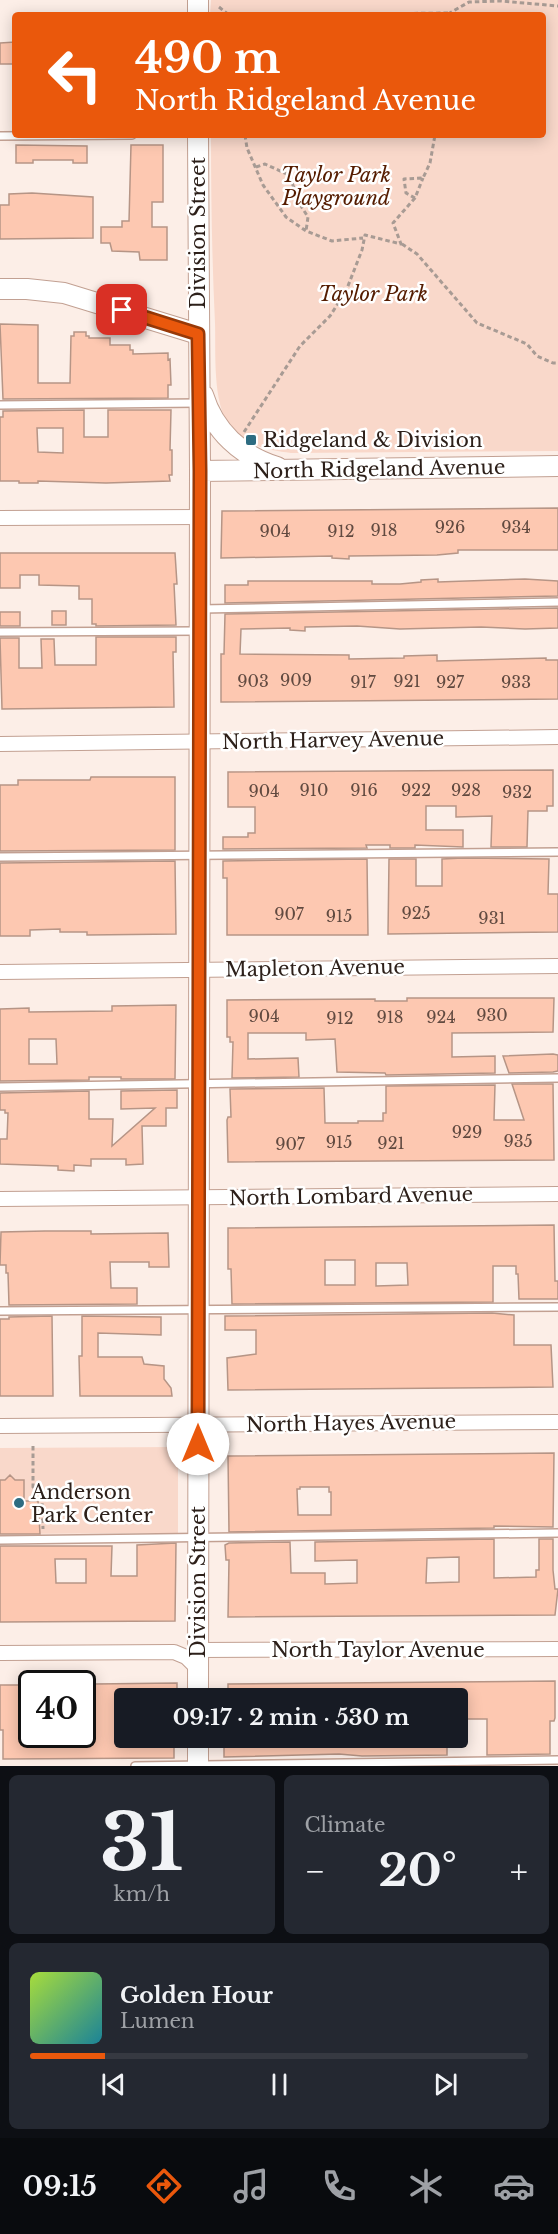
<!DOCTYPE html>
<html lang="en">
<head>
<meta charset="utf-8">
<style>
  :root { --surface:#171b24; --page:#242831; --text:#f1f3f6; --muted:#9ea1a6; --line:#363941; --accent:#ea580c }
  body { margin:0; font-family:"Libre Baskerville",serif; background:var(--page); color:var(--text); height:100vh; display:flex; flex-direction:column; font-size:22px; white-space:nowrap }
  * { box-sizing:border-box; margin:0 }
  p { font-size:20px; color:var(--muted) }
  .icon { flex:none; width:33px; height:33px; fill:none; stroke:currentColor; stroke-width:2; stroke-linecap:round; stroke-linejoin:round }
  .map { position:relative; height:1766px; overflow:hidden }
  .sheet { display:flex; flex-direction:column; gap:9px; padding:9px; background:#0d0f14; flex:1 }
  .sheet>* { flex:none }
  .top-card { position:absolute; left:12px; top:12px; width:534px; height:126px; border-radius:6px; box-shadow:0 3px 15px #0003; background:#ea580c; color:#fff; overflow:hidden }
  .speed { position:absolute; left:18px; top:1670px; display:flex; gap:12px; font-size:30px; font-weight:700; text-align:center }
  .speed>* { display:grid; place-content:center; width:78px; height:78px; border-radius:50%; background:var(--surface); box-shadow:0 3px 15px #0003; line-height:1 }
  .speed .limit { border:3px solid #111; border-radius:9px; background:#fff; color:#111 }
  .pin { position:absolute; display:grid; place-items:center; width:51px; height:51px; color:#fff; margin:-26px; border-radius:12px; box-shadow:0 3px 9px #0006 }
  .me { position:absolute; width:66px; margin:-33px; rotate:0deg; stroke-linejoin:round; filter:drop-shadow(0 0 4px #0008) }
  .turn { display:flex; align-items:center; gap:21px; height:126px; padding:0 24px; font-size:27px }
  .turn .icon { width:78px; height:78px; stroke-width:2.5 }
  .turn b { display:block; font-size:42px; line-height:51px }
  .big { font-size:45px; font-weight:700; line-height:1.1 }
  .sheet .widget { flex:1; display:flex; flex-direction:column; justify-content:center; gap:9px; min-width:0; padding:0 21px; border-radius:9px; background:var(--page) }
  .sheet .dial { align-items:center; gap:0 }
  .dial b { font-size:78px; line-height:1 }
  .song { display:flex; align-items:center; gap:18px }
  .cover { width:72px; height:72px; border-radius:9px; background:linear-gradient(135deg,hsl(80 70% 55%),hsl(190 70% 35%)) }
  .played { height:6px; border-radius:3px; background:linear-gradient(90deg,var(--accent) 15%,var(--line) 15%) }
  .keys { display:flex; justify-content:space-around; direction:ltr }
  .heat { display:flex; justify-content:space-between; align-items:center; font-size:33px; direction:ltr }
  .sheet .tiles { flex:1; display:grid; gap:9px; grid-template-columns:1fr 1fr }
  .widget:last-child { grid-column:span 2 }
  .trip { position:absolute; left:114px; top:1688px; width:354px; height:60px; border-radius:6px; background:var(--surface); box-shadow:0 3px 15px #0003; font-weight:700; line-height:60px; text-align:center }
  .dock { display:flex; height:96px; justify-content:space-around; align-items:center; background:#090b0e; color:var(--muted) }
  .dock .icon { width:42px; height:42px }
  .dock .selected { color:var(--accent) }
  .dock b { font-size:27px; color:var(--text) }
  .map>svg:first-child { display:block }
  .green { fill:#f9d8ca }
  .building { fill:#fdc8b1; stroke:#b69586; stroke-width:1.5; fill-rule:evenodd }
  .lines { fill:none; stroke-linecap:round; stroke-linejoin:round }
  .lane-casing { stroke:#c2a092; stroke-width:10 }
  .street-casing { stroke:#c2a092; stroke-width:16 }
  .secondary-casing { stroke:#c2a092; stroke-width:22 }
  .path { stroke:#a89b94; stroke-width:3; stroke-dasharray:4.5 3; stroke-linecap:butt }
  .lane { stroke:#fff; stroke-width:7 }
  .street { stroke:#fff; stroke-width:14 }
  .secondary { stroke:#fff; stroke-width:20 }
  .route-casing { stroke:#983908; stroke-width:15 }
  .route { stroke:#ea580c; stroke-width:10 }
  .poi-dot { fill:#2e6c81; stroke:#fff; stroke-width:2 }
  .labels { text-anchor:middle; stroke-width:5; stroke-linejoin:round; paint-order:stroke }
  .number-label { font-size:16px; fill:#614a40 }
  .park-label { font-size:20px; font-style:italic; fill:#551c00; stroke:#fff }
  .street-label { font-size:20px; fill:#2d201a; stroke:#fff }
  .poi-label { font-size:20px; fill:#2d201a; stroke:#fff; text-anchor:start }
</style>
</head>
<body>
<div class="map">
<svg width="558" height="1766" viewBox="0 0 558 1766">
  <rect width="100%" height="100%" fill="#fceee7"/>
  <!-- green -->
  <path class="green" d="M211,0H558V451L291,453C268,450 245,446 230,426C212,404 216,351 215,323C212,260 211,198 211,135H543V15H210Z
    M178,1447V1533L0,1534V1448Z"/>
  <!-- building -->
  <path class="building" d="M15,42V64H0V43Z
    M16,145L87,146V163H73V160H33V163H16Z
    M131,145H163V202H152V227H167V260H140L139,252L112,251L110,243H101V227H122V221H129Z
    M32,193L93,197V238L0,239V205H9V194Z
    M0,324L38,325V383H70L71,336H74V332H86V336H89V338H110V345H130V350H133V354L168,353V360L170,359L171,385H168V398L3,399Z
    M84,410V437H108V410H171L170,450H172V475H169L170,481L106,483L38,481V483H19V481H0V417H3V411ZM37,428H63V453L38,452Z
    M558,508V550H458V553L437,555L349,556V559L332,558V556L221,558L222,511Z
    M0,553H175L177,584H174L176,625L96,626V624H92V599H79V586L39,585V575H20V588H0Z
    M438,579V582L525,579L558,581V596L225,603V585H248V581H372V584H400L421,582V580Z
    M558,608V628L525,629L481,627L400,629L357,626L305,627V631L290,630V628L241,629L240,654L349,655V659L404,658V656L437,655V661L546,658V660H558V699L221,702V654H224L225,614Z
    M52,611H66V625H52Z
    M0,612H20V626H0Z
    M96,637H176V652H173L174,707L2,709L0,638H19V668H42L41,639H54L55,665H96Z
    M553,770V806H547V811H528L527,847H491L492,816L456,817V806H426V830H463V847L415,845V848H390V845H366L367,848L223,849V837H248V833H255V807H228V772Z
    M91,777H175V850L0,851V785H18V780H90Z
    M463,858L549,859L548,894H558V932L388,934L389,859H416V886H442V859Z
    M367,859L368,935H227V878H223V861Z
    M175,861L176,934L87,935V932H60V929L30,930V936H0V863Z
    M407,998H554L553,1032L452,1033V1057L495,1056V1073L386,1075L385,1073L337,1072L335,1039L306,1040V1033H248V1059L298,1058L299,1077L232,1078L233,1042H230V1037H227V1000L375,999V1001H407Z
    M176,1005L175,1079H121V1077H89V1080L0,1081V1009L29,1008V1012L112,1011V1006ZM29,1039H56L57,1064H29Z
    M553,1054L558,1055V1071L553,1072L509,1073L503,1056Z
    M512,1084H553L554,1160L228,1162L227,1120L228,1117H231L230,1089L324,1088L325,1123H358V1121H383V1113H386V1086L495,1085L494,1120H524Z
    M177,1090V1108H166V1126H142L143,1164L126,1165V1159H91V1166L74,1165V1171L58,1170V1166L0,1164V1139H7L8,1113H5V1110H0V1093L89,1091V1119H113L112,1146L155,1108L121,1109V1091Z
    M554,1225L555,1281H558V1299H519L518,1274H516V1266H493V1302L232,1304L231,1269H228V1228ZM325,1260H355V1285H325ZM376,1263H407L408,1285L376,1286Z
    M45,1231H91V1234L168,1233L169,1267H149V1262H110L111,1288H137V1304L9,1305L8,1273H6V1265H0L1,1232Z
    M492,1313L514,1315V1345H551L553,1387L228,1390L227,1358L256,1354V1330H225V1316Z
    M52,1316L53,1396H0V1319H9V1317Z
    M82,1316L161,1317V1335L98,1333V1357H142L144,1364L164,1366V1379L171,1388L172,1396H80L79,1356H82Z
    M554,1453L553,1527L494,1526V1528L229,1532L228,1456ZM300,1487H329V1492H331V1515H298L297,1489H300Z
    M10,1475L15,1480H24V1501H38L40,1534H0V1480H5Z
    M494,1539V1578L536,1577V1570H539V1539H553V1570L555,1589H558L555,1615L228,1617L229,1560H226L225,1545L229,1543L290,1542L291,1573H325V1584L357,1583V1560L315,1561V1542ZM459,1557V1582L426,1583L427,1558Z
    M176,1543L175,1621L0,1622V1546H112L111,1576H137V1545ZM55,1559H86V1583H56Z
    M555,1681V1718L554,1721H550V1754L487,1755V1719H459V1698H228V1684Z
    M177,1683V1698H124V1742L174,1743V1758L3,1759V1730H0V1685H32V1741L82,1743V1690L95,1689V1684Z
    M385,1738H447V1755L362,1756L339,1754L224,1757V1742L272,1743L322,1740V1743L385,1741Z"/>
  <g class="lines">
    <defs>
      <path id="lane" d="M0,136L132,135
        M0,405L198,403
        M201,609L558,602
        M0,632L198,631
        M0,857L558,852
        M0,1087L558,1078
        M0,1311L558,1307
        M0,1540L558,1533
        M135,1766L558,1760"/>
      <path id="street" d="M0,518L199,517
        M0,744L558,737
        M0,972L558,966
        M0,1199L558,1194
        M0,1426L558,1422
        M197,1650L558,1649
        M0,1653L174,1652L186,1657L198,1669"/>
      <path id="secondary" d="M198,0V15
        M0,289H27L64,293L198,334
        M203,395C214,431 241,456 277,467
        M200,471L558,466
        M198,1698L200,471L198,135
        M198,1737V1766"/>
    </defs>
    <!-- lane casing -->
    <use href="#lane" class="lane-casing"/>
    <!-- street casing -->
    <use href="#street" class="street-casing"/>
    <!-- secondary casing -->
    <use href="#secondary" class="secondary-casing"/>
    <!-- path -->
    <path class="path" d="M219,7L229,15
      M448,14L469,2L501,1L558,6
      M286,15L448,13
      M245,135L247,148L263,185L286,217L306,231L332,241L363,238
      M256,167L265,164L289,175L301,206L308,217L306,231
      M415,198L406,193L404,179L423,178L430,163L435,135
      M402,244L417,254L477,323L527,344L537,356L553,363H558
      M244,432L300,346L330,316L346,291L362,250L365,235L401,244L393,223L415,198L423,178
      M33,1446V1487L42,1501L43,1529"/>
    <!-- lane -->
    <use href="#lane" class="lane"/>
    <!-- street -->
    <use href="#street" class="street"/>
    <!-- secondary -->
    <use href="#secondary" class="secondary"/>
  </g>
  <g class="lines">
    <defs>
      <path id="route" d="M122,310L198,334L200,471L198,1444"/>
    </defs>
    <!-- route casing -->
    <use href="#route" class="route-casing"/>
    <!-- route -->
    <use href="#route" class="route"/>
  </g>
  <!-- markers -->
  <g class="poi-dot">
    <rect x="245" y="434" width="12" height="12" rx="3"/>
    <circle cx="19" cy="1503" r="6"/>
  </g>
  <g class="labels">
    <!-- number labels -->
    <g class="number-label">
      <text x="450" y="533">926</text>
      <text x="516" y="533">934</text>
      <text x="384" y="536">918</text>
      <text x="275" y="537">904</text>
      <text x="341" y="537">912</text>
      <text x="296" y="686">909</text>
      <text x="253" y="687">903</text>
      <text x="407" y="687">921</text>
      <text x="363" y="688">917</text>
      <text x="450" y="688">927</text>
      <text x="516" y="688">933</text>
      <text x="314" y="796">910</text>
      <text x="364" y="796">916</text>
      <text x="416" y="796">922</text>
      <text x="466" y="796">928</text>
      <text x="264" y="797">904</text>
      <text x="517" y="798">932</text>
      <text x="416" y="919">925</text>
      <text x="289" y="920">907</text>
      <text x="339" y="922">915</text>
      <text x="492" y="924">931</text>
      <text x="492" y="1021">930</text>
      <text x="264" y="1022">904</text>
      <text x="390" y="1023">918</text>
      <text x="441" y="1023">924</text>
      <text x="340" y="1024">912</text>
      <text x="467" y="1138">929</text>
      <text x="518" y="1147">935</text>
      <text x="339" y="1148">915</text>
      <text x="391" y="1149">921</text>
      <text x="290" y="1150">907</text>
    </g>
    <!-- park labels -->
    <g class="park-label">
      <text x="336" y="182">Taylor Park<tspan x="336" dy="23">Playground</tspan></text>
      <text x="373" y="301">Taylor Park</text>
    </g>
    <!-- street labels -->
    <g class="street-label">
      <text transform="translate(198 233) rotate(-90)" y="7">Division Street</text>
      <text transform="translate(379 469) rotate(-1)" y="7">North Ridgeland Avenue</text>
      <text transform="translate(333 740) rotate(-1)" y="7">North Harvey Avenue</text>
      <text transform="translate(315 968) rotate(-1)" y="7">Mapleton Avenue</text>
      <text transform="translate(351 1196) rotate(-1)" y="7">North Lombard Avenue</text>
      <text transform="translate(351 1423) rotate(-1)" y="7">North Hayes Avenue</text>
      <text transform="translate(198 1582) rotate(-90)" y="7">Division Street</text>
      <text x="378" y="1657">North Taylor Avenue</text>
    </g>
    <!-- poi labels -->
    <g class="poi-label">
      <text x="263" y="447">Ridgeland &amp; Division</text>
      <text x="31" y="1499">Anderson<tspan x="31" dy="23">Park Center</tspan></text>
    </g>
  </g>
</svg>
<div class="speed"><div class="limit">40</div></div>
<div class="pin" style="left:122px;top:310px;background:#d93025"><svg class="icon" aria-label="arrive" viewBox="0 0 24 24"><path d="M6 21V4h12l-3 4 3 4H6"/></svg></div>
<svg class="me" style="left:198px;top:1444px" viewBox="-20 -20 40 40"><circle r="19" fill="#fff"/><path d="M0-13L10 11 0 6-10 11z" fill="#ea580c"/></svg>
<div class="trip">09:17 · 2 min · 530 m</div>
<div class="top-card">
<div class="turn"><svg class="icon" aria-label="left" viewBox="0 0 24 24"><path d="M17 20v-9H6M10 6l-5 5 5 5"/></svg><div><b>490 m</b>North Ridgeland Avenue</div></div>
</div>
</div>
<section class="sheet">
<div class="tiles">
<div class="widget dial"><b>31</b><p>km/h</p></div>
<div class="widget"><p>Climate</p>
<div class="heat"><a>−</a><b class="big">20°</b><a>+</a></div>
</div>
<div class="widget">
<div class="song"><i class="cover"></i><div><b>Golden Hour</b><p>Lumen</p></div></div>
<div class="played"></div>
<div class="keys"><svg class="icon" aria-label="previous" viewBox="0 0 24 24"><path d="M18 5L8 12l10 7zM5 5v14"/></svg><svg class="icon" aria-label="pause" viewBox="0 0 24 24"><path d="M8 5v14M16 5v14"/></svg><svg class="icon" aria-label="next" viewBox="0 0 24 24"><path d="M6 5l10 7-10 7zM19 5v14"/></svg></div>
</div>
</div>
</section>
<nav class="dock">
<b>09:15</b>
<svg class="icon selected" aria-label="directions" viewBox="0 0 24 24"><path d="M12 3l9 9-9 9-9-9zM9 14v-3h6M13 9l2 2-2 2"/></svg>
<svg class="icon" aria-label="music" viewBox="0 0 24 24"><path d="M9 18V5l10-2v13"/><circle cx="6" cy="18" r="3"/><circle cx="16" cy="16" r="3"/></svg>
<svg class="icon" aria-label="phone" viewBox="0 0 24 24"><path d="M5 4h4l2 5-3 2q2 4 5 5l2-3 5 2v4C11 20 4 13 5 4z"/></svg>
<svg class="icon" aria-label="climate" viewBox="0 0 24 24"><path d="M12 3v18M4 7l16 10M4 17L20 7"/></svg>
<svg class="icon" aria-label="car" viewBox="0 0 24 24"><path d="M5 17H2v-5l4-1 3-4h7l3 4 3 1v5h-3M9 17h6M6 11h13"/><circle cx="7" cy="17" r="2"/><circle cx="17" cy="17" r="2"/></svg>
</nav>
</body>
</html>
